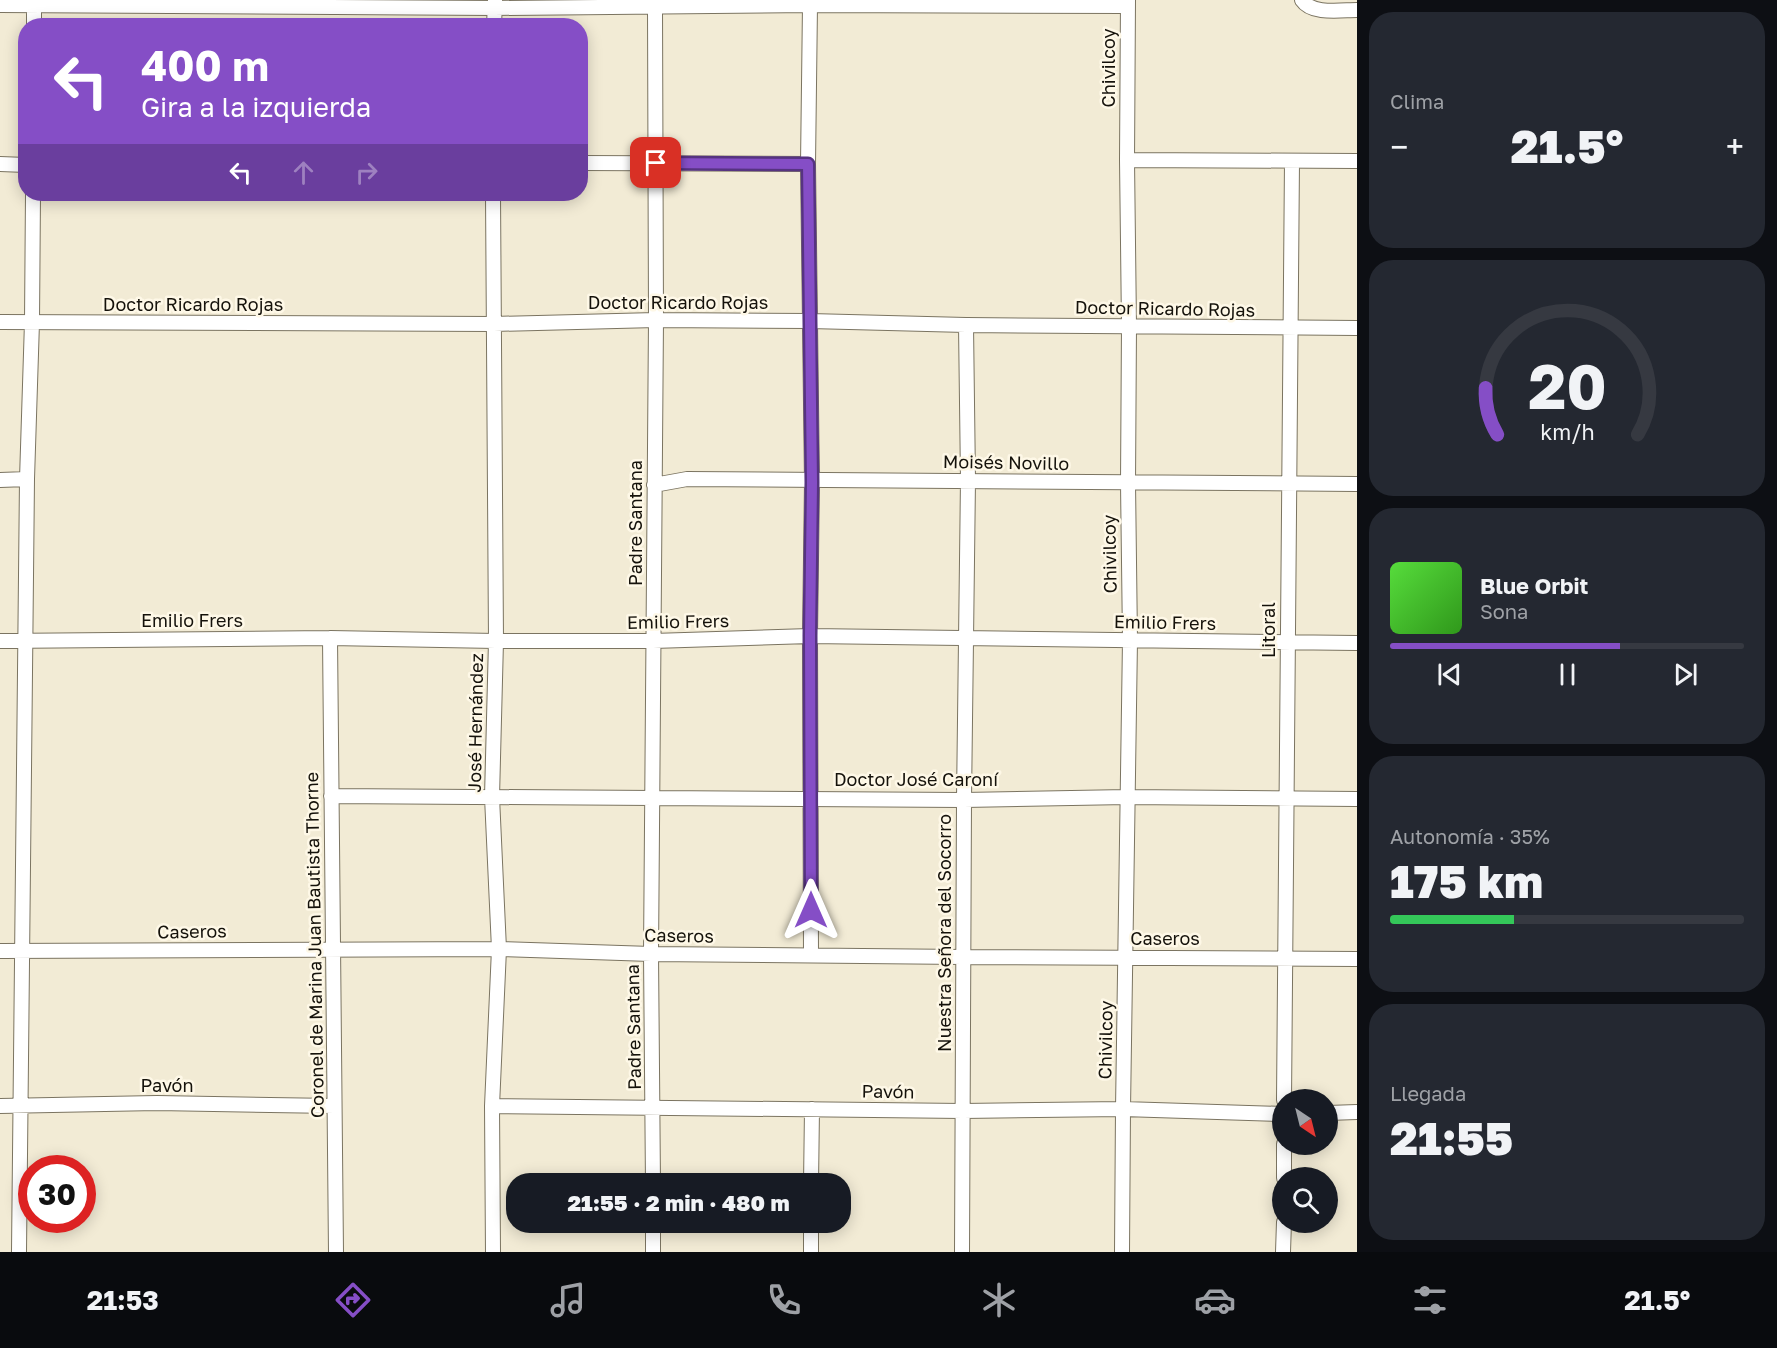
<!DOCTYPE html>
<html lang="es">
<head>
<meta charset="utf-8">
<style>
  :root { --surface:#171b24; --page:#242831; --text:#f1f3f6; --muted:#9ea1a6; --line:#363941; --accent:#854ec6 }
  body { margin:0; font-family:"Golos Text",sans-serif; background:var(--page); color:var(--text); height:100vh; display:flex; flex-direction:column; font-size:22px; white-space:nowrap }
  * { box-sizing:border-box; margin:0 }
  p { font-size:20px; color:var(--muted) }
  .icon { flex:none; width:33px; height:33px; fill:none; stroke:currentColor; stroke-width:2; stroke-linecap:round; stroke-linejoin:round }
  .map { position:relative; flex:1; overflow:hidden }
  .details { display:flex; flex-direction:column; gap:12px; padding:12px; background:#0d0f14; width:420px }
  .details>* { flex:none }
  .hud { position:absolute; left:18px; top:18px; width:570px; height:183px; border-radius:24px; box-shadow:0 3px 15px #0003; background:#854ec6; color:#fff; overflow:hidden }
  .needle { width:39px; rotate:145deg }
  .buttons { position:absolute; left:1272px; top:1089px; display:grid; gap:12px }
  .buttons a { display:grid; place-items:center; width:66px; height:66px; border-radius:50%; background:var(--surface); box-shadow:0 3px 15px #0003; font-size:30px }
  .speed { position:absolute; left:18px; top:1155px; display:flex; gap:12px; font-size:30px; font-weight:700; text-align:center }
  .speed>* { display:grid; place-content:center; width:78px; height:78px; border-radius:50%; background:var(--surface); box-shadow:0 3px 15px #0003; line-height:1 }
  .speed .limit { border:9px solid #d22; background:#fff; color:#111 }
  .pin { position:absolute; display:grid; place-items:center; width:51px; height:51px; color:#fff; margin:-26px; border-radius:12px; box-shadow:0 3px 9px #0006 }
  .me { position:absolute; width:66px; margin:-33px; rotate:0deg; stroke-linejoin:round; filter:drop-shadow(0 0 4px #0008) }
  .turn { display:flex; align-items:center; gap:21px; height:126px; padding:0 24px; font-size:27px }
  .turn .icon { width:78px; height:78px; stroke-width:2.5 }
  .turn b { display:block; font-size:42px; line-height:51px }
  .lanes { display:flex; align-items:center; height:57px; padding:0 24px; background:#0003; justify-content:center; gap:30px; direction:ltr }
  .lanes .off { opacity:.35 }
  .big { font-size:45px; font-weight:800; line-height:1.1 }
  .details .card { flex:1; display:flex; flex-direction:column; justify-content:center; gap:9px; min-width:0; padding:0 21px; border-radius:24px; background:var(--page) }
  .details .dial { align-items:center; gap:0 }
  .dial svg { height:156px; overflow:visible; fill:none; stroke:var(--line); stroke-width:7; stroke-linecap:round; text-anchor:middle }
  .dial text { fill:var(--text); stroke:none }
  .song { display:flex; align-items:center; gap:18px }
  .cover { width:72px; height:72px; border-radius:9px; background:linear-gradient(135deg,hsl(110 70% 55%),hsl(110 70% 35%)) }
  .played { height:6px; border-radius:3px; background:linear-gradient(90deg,var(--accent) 65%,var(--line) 65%) }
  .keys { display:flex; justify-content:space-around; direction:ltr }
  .heat { display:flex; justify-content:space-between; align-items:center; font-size:33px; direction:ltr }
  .charge { height:9px; border-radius:4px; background:linear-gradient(90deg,#34c759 35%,var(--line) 0) }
  .trip { position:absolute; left:506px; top:1173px; width:345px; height:60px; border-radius:24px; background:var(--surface); box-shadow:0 3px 15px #0003; font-weight:800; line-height:60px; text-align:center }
  .tabs { display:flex; height:96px; justify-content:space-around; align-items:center; background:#090b0e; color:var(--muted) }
  .tabs .icon { width:42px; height:42px }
  .tabs .active { color:var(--accent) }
  .tabs b { font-size:27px; color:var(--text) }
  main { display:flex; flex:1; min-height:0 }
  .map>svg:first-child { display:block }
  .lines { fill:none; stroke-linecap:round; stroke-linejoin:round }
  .minor-casing { stroke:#7b7461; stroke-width:16 }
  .minor { stroke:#fff; stroke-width:14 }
  .route-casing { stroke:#563381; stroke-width:15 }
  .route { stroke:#854ec6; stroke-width:10 }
  .labels { text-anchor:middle; stroke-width:5; stroke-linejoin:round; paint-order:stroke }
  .street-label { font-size:18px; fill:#15120b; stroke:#fef8e7 }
</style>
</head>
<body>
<main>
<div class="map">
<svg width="1357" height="1252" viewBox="0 0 1357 1252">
  <rect width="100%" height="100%" fill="#f2ebd5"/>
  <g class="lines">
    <defs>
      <path id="minor" d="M1302,0C1312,15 1341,10 1357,10
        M0,5L495,8L810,5L1128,6
        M810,5L808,164L812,482L810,636L811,955
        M34,26V0
        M494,26L495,1
        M1127,160L1357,161
        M580,163L808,164
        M0,164L26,165
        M0,322L494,324L656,320L810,321L966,325L1357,328
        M0,480L27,479
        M654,485L687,479L1357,484
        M330,638L336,1252
        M0,641L330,638L496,641H653L810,636L1357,643
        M331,796L964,800L1127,797L1357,799
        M0,951L499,949L651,954L963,957L1357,959
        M1284,1100L1292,161
        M0,1106L157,1103L334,1106
        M492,1106L963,1111L1123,1109L1282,1114
        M1328,1113L1357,1112
        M1284,1178V1144
        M653,1184L651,954L656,320L655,7
        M811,1184L812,1109
        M19,1252L27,479L32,322L33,194
        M493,1252L492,1106L499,949L492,797L496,641L493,194
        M653,1252V1222
        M811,1252V1222
        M962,1252L964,800L968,480L966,325
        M1122,1252L1123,1109L1130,640L1128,483L1129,326L1127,160L1128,0
        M1283,1252L1284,1222"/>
    </defs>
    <!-- minor casing -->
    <use href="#minor" class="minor-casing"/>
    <!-- minor -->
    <use href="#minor" class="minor"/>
  </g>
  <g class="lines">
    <defs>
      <path id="route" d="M656,163L808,164L812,482L810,636L811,910"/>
    </defs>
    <!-- route casing -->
    <use href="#route" class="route-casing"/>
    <!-- route -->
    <use href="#route" class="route"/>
  </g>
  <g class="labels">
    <!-- street labels -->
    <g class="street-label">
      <text transform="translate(1109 68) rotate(-90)" y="6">Chivilcoy</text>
      <text x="678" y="309">Doctor Ricardo Rojas</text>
      <text x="193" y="311">Doctor Ricardo Rojas</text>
      <text transform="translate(1165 309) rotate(1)" y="6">Doctor Ricardo Rojas</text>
      <text transform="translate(1006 463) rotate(1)" y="6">Moisés Novillo</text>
      <text transform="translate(636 523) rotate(-90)" y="6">Padre Santana</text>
      <text transform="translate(1110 554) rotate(-91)" y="6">Chivilcoy</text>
      <text x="192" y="627">Emilio Frers</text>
      <text transform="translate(678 622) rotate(-1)" y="6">Emilio Frers</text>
      <text transform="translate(1165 623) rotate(1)" y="6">Emilio Frers</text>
      <text transform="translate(1269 630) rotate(-90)" y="6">Litoral</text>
      <text transform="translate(476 723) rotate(-89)" y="6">José Hernández</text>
      <text x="916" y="786">Doctor José Caroní</text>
      <text transform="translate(192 932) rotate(-1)" y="6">Caseros</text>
      <text transform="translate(945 933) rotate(-90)" y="6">Nuestra Señora del Socorro</text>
      <text transform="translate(679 936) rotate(1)" y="6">Caseros</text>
      <text x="1165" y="945">Caseros</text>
      <text transform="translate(315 945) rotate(-91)" y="6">Coronel de Marina Juan Bautista Thorne</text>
      <text transform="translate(634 1027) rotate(-91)" y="6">Padre Santana</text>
      <text transform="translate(1106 1040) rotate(-89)" y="6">Chivilcoy</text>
      <text x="167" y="1092">Pavón</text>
      <text transform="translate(888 1092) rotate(1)" y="6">Pavón</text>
    </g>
  </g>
</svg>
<div class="buttons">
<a><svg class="needle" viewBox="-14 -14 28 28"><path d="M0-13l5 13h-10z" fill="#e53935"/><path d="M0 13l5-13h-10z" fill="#9ea1a6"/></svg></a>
<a><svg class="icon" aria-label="search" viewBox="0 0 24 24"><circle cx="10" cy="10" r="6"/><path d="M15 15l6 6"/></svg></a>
</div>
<div class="speed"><div class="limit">30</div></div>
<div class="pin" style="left:656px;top:163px;background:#d93025"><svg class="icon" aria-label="arrive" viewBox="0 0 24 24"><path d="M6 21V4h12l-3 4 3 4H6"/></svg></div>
<svg class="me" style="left:811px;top:910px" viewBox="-20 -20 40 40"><path d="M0-17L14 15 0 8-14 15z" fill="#854ec6" stroke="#fff" stroke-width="4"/></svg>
<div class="trip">21:55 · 2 min · 480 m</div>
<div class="hud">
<div class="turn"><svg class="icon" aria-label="left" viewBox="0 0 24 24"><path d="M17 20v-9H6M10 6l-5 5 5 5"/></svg><div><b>400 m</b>Gira a la izquierda</div></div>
<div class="lanes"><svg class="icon" aria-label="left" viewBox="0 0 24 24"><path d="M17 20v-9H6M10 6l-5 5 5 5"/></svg><svg class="icon off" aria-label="ahead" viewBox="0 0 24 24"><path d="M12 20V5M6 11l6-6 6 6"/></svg><svg class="icon off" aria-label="right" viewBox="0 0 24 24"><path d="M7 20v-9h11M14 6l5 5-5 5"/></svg></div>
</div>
</div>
<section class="details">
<div class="card"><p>Clima</p>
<div class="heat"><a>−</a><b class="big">21.5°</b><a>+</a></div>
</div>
<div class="card dial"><svg viewBox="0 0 100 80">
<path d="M14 69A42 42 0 1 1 86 69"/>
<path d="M14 69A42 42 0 0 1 8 45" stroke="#854ec6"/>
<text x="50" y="56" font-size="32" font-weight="700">20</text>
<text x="50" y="72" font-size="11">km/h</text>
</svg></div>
<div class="card">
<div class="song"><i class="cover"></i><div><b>Blue Orbit</b><p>Sona</p></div></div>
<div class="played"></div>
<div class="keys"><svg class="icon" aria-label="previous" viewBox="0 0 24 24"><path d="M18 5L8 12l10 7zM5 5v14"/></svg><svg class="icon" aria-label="pause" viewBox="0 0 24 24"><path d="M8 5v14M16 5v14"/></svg><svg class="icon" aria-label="next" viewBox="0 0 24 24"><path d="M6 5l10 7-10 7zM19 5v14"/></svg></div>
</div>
<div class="card"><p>Autonomía · 35%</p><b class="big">175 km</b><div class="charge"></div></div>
<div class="card"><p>Llegada</p><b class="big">21:55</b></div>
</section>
</main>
<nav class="tabs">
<b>21:53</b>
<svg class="icon active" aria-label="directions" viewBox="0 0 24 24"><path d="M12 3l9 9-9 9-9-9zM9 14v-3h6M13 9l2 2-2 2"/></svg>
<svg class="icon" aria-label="music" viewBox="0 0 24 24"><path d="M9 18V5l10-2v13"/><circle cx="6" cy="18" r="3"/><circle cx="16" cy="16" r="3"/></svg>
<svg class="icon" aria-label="phone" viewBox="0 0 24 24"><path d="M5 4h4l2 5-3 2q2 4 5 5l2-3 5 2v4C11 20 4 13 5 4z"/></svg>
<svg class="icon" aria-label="climate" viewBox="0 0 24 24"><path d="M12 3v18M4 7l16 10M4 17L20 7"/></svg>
<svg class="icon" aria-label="car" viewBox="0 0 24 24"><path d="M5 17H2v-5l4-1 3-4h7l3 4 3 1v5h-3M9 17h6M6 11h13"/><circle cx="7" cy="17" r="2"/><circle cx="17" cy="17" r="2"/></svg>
<svg class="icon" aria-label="filters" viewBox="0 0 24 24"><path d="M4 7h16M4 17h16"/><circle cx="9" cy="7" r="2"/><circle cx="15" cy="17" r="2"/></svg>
<b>21.5°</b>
</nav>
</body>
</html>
